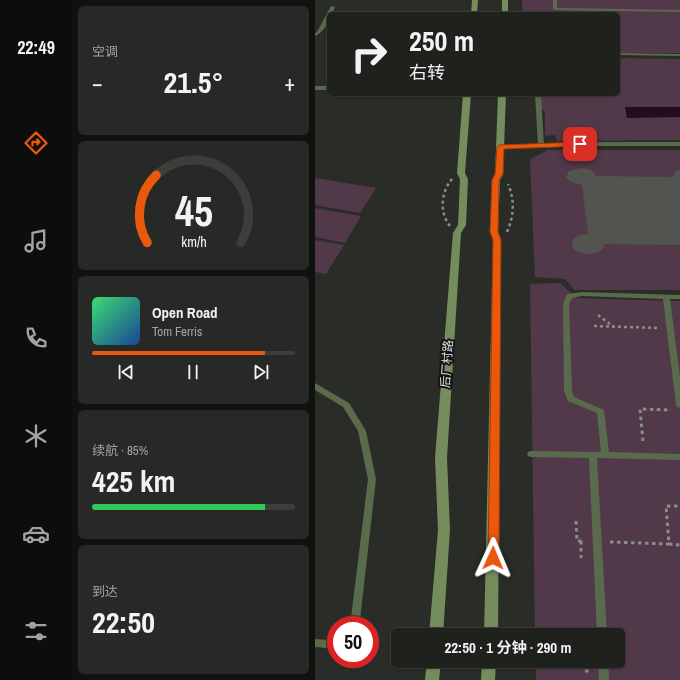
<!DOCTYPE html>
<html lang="zh">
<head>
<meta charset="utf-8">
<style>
  :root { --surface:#1f211d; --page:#272926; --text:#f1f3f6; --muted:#a1a3a4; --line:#3c3e3b; --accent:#ea580c }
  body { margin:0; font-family:"Archivo Narrow","Noto Sans SC",sans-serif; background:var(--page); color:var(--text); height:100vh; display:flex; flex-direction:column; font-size:15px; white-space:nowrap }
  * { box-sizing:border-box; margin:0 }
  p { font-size:13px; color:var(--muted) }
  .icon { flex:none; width:22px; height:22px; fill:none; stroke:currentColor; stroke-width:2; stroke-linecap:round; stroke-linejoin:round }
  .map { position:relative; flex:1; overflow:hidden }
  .details { display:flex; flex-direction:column; gap:6px; padding:6px; background:#111210; width:243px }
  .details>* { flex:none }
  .hud { position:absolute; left:12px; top:12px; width:293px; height:84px; border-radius:6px; box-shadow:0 1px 3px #0004,0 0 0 1px var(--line); background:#1f211d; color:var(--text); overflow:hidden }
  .speed { position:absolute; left:12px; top:616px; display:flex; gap:8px; font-size:20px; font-weight:700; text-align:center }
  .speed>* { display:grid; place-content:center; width:52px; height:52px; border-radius:50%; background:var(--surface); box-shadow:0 1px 3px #0004,0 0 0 1px var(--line); line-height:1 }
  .speed .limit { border:6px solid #d22; background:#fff; color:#111 }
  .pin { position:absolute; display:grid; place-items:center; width:34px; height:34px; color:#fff; margin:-17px; border-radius:8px; box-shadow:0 2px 6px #0006 }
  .me { position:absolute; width:44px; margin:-22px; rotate:1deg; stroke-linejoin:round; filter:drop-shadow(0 0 3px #0008) }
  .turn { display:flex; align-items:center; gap:14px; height:84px; padding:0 16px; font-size:18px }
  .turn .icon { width:52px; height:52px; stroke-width:2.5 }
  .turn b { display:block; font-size:28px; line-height:34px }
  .big { font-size:30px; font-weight:700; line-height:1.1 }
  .details .widget { flex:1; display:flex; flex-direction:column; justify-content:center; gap:6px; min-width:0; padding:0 14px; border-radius:6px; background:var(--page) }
  .details .dial { align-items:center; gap:0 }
  .dial svg { height:104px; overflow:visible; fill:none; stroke:var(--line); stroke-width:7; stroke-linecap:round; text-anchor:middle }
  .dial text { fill:var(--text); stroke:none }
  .song { display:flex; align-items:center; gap:12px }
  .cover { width:48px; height:48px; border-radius:6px; background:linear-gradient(135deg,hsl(140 70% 55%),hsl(220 70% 35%)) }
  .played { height:4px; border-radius:2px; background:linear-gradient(90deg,var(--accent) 85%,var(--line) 85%) }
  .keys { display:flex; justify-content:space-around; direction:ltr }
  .heat { display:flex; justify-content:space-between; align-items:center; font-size:22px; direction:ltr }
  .charge { height:6px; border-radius:3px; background:linear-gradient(90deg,#34c759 85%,var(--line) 0) }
  .trip { position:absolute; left:76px; top:628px; width:234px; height:40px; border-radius:6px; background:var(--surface); box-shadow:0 1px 3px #0004,0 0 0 1px var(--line); font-weight:700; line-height:40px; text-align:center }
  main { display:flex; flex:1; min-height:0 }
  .dock { display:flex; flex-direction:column; width:72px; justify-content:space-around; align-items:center; background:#0c0d0c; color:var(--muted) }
  .dock .icon { width:28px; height:28px }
  .dock .selected { color:var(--accent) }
  .dock b { font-size:18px; color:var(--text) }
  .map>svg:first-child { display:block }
  .green { fill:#523949 }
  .water { fill:#260d1e }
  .building { fill:#52554f }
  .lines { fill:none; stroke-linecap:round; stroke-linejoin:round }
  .path-far1 { stroke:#8b8d89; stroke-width:2.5; stroke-dasharray:3 3; stroke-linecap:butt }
  .path { stroke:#8b8d89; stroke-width:3; stroke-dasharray:3.5 3.5; stroke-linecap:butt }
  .service { fill:#5a6a4c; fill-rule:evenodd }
  .minor { fill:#5a6a4c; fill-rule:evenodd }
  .tertiary { fill:#5a6a4c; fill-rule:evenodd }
  .secondary { fill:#758d5d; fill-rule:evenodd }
  .route { fill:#ea580c; stroke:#983908 }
  .labels { text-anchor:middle; stroke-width:4; stroke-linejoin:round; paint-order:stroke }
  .street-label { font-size:12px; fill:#e4e6e3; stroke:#131412 }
</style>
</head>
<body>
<main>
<nav class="dock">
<b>22:49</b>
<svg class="icon selected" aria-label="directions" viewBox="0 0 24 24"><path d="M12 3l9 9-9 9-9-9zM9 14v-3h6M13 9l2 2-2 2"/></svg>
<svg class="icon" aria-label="music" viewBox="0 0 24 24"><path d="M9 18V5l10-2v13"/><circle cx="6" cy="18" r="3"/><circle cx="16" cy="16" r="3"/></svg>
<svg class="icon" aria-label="phone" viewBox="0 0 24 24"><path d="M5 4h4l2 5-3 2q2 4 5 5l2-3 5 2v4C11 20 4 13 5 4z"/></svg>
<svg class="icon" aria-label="climate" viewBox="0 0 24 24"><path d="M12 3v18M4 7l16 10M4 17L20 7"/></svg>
<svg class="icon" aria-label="car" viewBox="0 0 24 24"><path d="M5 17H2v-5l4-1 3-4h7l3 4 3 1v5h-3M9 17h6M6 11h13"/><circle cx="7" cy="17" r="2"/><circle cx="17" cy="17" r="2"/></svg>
<svg class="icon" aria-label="filters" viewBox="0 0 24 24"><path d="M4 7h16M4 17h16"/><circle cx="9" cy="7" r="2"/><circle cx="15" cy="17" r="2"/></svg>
</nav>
<section class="details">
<div class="widget"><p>空调</p>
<div class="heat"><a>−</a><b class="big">21.5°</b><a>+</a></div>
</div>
<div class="widget dial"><svg viewBox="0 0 100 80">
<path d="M14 69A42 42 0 1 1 86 69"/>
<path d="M14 69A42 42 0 0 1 21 17" stroke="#ea580c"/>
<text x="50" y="56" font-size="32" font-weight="700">45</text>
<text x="50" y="72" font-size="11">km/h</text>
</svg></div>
<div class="widget">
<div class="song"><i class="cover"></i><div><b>Open Road</b><p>Tom Ferris</p></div></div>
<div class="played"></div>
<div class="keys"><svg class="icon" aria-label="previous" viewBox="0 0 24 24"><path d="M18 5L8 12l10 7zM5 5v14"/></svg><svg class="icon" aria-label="pause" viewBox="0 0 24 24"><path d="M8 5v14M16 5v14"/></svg><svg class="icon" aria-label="next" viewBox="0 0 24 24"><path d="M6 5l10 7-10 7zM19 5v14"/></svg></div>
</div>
<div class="widget"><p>续航 · 85%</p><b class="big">425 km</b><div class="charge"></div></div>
<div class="widget"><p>到达</p><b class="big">22:50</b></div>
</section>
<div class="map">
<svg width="365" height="680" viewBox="0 0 365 680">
  <rect width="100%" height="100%" fill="#292c27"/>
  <!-- green -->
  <path class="green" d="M207,0H365V53H303V14H207Z
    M303,58L365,59V140L242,141L240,135L230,136V112L226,108V94H303Z
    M233,150H365V290H259L250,279L220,277L215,159Z
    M0,178L61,188L45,213L0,205Z
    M0,208L46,216L30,243L0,237Z
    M0,240L29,245L11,274L0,272Z
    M245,283L262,298L365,301V680H221V661H303V635H220L215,284Z"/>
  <!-- water -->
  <path class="water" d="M310,107H365V117L312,118Z"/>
  <!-- building -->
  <path class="building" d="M267,168L276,170L281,176L358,177L360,172L365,169V245L289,244L288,249L281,253L271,254L261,251L258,248L257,241L263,235L273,234L267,185L256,182L251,177L254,171Z"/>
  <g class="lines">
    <!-- path-far1 -->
    <path class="path-far1" d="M135,226C124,212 126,192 137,179
      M192,232C199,216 200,200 193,184
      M283,315L299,327
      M279,326L345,328"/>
    <!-- path -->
    <path class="path" d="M328,441L325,409L356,410
      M261,521L262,541H270
      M266,541V558
      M295,542L354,544L351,506H365
      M354,544L365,545
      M270,671H276"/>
    <!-- service -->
    <path class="service" d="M238,0H242V8L365,10V12L240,10L238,9Z
      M16,6L20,7L17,14H14C14,23 8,33 0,36V33L2,32Z
      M303,53L365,54V56L303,55Z
      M220,94H226L229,145L226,147L223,145Z
      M267,292L365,295V299H355L365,377V408L362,407L361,405L348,299L267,296L257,298L254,304L257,391L259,397L289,410L294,452L365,454V460L282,458L292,635H282L274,458L216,457L213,456L212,454L213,452L216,451L286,452L282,413L253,401L249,391L248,304L252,294Z
      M0,383L34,403L51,431L61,479L45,620L41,625H30L36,618L53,479L43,431L28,407L0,390Z
      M21,634C21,653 16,648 0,647V639L14,640L18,635Z
      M283,661H293L294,680H284Z"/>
    <!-- minor -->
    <path class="minor" d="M265,142H365V146H265L185,149L181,147L185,145Z"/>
    <!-- tertiary -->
    <path class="tertiary" d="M0,86H14V90H0Z"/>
    <!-- secondary -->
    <path class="secondary" d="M157,0H163L162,14H156Z
      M187,0H193V14H187Z
      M148,94H156L150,173L153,179L151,225L146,233L132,458L135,530L128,635H114L123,530L120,458L138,233L143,225L145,179L142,173Z
      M183,94H191L188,175L185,180L183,232L186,240L183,635H169L178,240L175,232L177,180L180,175Z
      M112,661H126L124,680H110Z
      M167,661H181L180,680H166Z"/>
  </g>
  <!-- route -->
  <path class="route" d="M265,142L269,144L267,146L189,149L188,174L184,180L183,232L186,240L184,558L182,562L178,563L174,562L173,558L178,240L175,232L177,180L180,174L182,147L185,145Z"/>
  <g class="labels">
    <!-- street labels -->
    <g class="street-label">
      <text transform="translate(132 364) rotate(-86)" y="4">后厂村路</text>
    </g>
  </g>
</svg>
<div class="speed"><div class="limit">50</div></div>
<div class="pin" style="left:265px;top:144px;background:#d93025"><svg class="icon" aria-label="arrive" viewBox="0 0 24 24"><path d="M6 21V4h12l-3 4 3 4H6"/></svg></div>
<svg class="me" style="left:178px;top:558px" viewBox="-20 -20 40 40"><path d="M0-17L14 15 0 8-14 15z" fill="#ea580c" stroke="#fff" stroke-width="4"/></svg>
<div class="trip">22:50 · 1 分钟 · 290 m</div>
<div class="hud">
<div class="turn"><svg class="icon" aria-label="right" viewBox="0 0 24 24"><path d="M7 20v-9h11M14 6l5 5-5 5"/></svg><div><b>250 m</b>右转</div></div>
</div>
</div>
</main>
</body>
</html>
